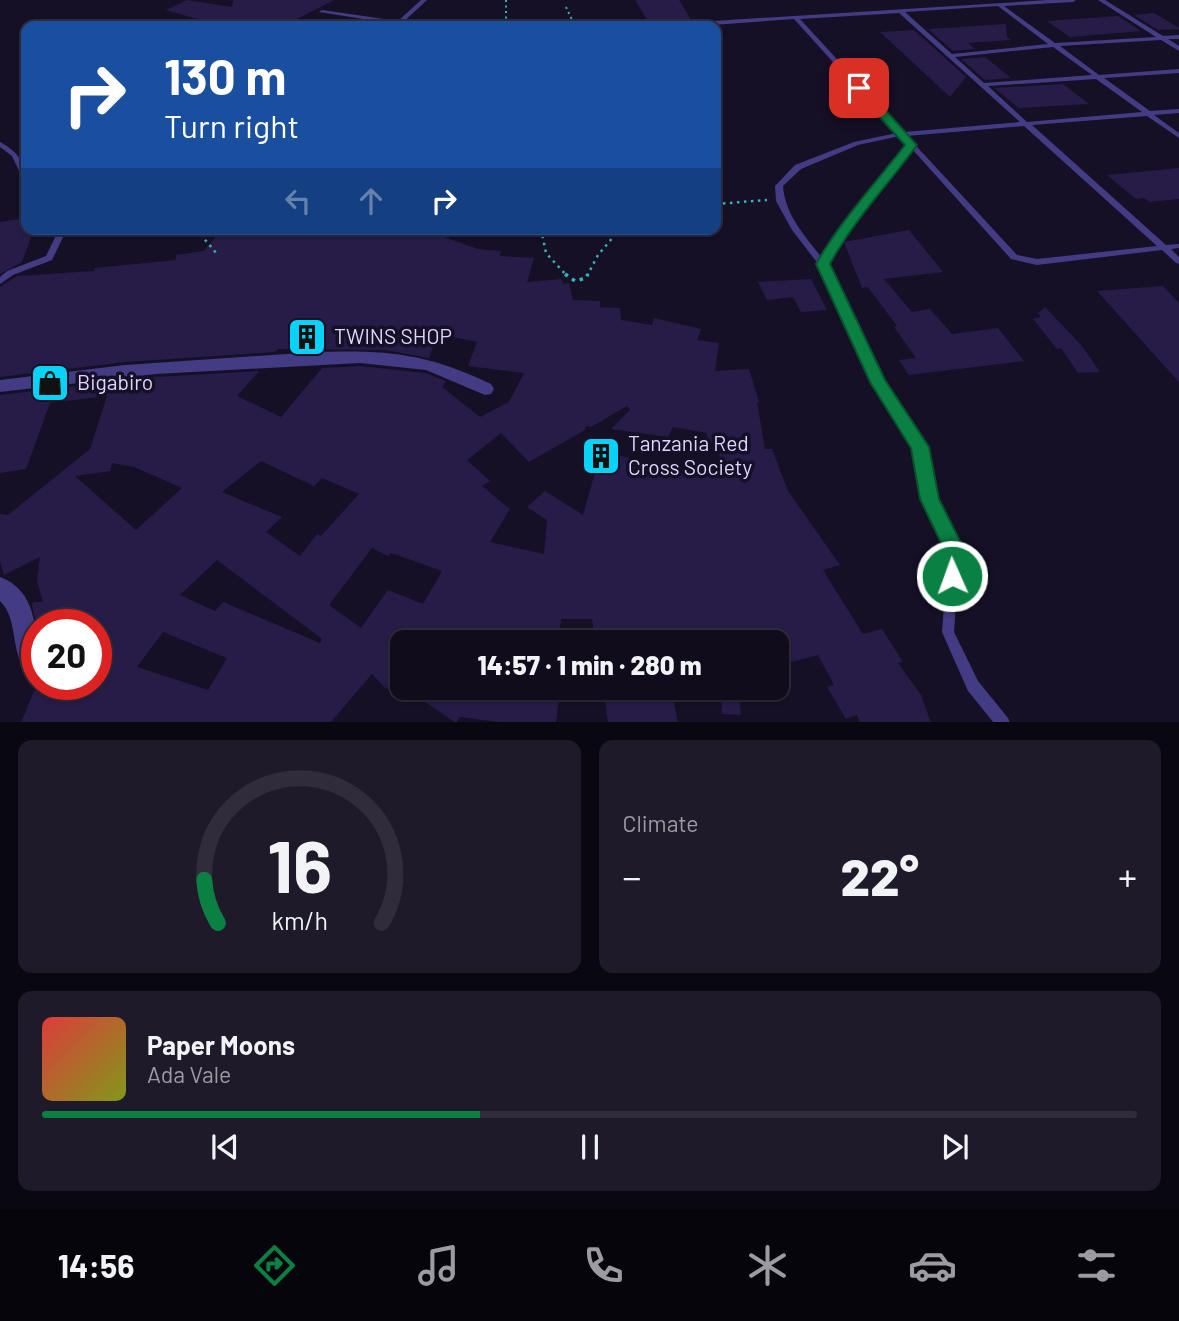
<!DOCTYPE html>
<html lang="en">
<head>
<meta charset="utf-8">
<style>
  :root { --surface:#100c1c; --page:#1e1a29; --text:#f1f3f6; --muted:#9c9ba3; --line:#302c3b; --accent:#0b8043 }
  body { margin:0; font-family:Barlow,sans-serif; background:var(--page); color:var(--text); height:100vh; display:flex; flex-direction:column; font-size:26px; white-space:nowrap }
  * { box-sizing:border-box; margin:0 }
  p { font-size:23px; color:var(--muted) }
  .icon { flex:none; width:38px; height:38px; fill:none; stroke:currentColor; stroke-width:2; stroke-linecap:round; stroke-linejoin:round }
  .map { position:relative; height:722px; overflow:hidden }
  .sheet { display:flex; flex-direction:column; gap:18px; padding:18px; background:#09070f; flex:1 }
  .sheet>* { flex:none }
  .top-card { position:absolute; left:21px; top:21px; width:700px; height:214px; border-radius:14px; box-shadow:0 2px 5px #0004,0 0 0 2px var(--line); background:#1a4fa0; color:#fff; overflow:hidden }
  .speed { position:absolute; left:21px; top:609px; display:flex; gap:14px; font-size:35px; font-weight:700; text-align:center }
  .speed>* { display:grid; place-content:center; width:91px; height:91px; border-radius:50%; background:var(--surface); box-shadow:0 2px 5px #0004,0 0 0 2px var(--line); line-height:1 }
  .speed .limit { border:10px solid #d22; background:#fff; color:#111 }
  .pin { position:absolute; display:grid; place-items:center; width:60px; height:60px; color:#fff; margin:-30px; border-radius:14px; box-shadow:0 4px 10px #0006 }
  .me { position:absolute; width:77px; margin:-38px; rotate:358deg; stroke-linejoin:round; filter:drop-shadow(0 0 5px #0008) }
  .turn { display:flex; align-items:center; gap:24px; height:147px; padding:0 28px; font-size:32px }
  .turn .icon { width:91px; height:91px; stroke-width:2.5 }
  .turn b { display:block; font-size:49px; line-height:60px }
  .lanes { display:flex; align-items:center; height:66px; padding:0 28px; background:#0003; justify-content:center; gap:35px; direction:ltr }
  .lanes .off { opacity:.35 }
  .big { font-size:52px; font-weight:800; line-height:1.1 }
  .sheet .tile { flex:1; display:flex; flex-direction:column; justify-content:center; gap:10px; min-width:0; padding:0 24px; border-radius:14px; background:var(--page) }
  .sheet .dial { align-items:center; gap:0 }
  .dial svg { height:182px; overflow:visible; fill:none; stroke:var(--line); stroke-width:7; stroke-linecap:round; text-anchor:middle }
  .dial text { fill:var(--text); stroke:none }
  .song { display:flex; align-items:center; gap:21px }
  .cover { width:84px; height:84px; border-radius:10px; background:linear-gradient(135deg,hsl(0 70% 55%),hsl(70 70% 35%)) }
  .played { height:7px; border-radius:4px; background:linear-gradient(90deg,var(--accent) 40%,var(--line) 40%) }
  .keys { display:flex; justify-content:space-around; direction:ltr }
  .heat { display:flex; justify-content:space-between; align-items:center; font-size:38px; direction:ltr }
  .sheet .tiles { flex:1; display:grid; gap:18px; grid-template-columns:1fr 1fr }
  .tile:last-child { grid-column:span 2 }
  .trip { position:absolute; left:390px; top:630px; width:399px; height:70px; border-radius:14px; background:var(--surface); box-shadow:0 2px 5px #0004,0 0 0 2px var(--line); font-weight:800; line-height:70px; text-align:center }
  .tab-bar { display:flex; height:112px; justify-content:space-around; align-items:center; background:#06050b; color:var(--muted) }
  .tab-bar .icon { width:49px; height:49px }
  .tab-bar .on { color:var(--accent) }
  .tab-bar b { font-size:32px; color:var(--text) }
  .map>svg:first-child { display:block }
  .building { fill:#271c47; fill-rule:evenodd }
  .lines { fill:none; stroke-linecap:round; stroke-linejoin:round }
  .path-far2 { stroke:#33b5b5; stroke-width:2; stroke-dasharray:2 3.5; stroke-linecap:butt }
  .path-far1 { stroke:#33b5b5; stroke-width:2.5; stroke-dasharray:2.5 4.5; stroke-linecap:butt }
  .path { stroke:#33b5b5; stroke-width:3.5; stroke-dasharray:3.5 5; stroke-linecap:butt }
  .service { fill:#433c84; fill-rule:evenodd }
  .minor { fill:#433c84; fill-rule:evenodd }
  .route { fill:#0b8043; stroke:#07532c; stroke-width:2 }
  .labels { text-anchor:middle; stroke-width:7; stroke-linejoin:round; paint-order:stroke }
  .poi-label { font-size:21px; fill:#ddd6fe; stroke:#151026; text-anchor:start }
</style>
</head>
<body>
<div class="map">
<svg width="1179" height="723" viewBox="0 0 1179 723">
  <rect width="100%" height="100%" fill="#151026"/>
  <!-- building -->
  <path class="building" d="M187,0L232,7L233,0H334L283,26H221L166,10Z
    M635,0H679L695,26H651Z
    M1154,13L1179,28V29L1158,30L1134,15Z
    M1118,16L1141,31L1070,37L1047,21Z
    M1006,24L1007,37L1011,40L968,43L975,49L953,51L928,29Z
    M914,30L966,77L950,97L880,32Z
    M985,57L1011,78L985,80L961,59Z
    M1063,84L1089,104L1019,108L994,88Z
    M1179,168V199L1149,202L1144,198L1136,199L1107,175Z
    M26,218V229H34L22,262L0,274V222Z
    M222,229H455L444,237L478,249L501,251L500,256L534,258L527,282L562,279L563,284L569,283L573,300L600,301V307L620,308L621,320L652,325L654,318L701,329L697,340L719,343L715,371L749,369L759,402H757L765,449H772L788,491L840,565L823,570L863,634L882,629L903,662L898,663L921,695L931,723H860L857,715L846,719L827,687L834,685L818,655L777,666V642H681L677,632L642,635L643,642H595L592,619H561L559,635L514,629L510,642H402V676L386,689L372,674L330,723H21L34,691L73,688L67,684H96V625H37L32,606L33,602H43L37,581L40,557L4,575L0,561V514L8,515L90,449L107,396L50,403L26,469L0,473V395L156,377L259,371L237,396L281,417L322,368L360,366L425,373L446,381L442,387L480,417L509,402L524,373L468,366L477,342L438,334L429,358L386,350L278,349L275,352L125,362L0,377V287L17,276L94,271L95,268L176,260V255L204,251ZM627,406L630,410L611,429L668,437L673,427L707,433V442L723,444L712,477L595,450L584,464L596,469L583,515L545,491L527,507L547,520L544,554L490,542L510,509L482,486L490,481L467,460L501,433L529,462L585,430L586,426L591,427ZM261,461L314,486L322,478L359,494L321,536L317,534L300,556L266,532L282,517L222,492ZM112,463L134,467L182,488L136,530L75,476L110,471ZM372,548L388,556L391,553L442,571L423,604L388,590L361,628L329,605ZM217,560L322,639L320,643L223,602L215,611L180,595ZM163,632L227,658L208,690L137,667Z
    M909,230L943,272L884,279L912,312L930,309L952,334L998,328L1024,361L909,375L899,360L916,358L894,327L897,326L868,287L862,288L844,242Z
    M811,279L827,310L801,312L793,297L767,300L758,282Z
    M1163,286L1179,303V382L1097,291Z
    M1045,307L1082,346L1100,372L1078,373L1061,348L1057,349L1033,319L1041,317L1038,313Z
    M405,688H560L556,723H507L460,717L456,723Z
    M604,688H671L678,723H608Z
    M721,688H738L741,715L722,714Z"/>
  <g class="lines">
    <!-- path-far2 -->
    <path class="path-far2" d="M506,0V26
      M566,7L575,26"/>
    <!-- path-far1 -->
    <path class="path-far1" d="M716,204L767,200
      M196,229L217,254
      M541,229L546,253L567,276
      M618,234L629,229
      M587,276L598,255L620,229"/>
    <!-- path -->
    <path class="path" d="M565,274L575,281L586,278L588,274"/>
    <!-- service -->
    <path class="service" d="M421,0H427L399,26H393L395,24L319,12L322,10L398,21Z
      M1048,0H1076L1073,2L1004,6L1055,43L1156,37L1098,0H1105L1163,36L1179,35V39H1168L1179,46V51L1161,40L1060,46L1099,75L1179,69V73L1104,78L1150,111L1179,109V113L1154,115L1179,133V138L1147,116L1032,125L1166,245L1179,244V248L1171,249L1179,257V264L1176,263L1162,250L1037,265L1011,259L912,149L857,222L844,233L827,264L883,381L925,447L936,499L960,549L954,632L978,681L1008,718L1010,723H994L968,691L942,632L948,549L924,499L915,448L873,382L819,265L792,230L776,201L775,186L795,165L854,142L897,133L794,19L713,25L710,23L713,21ZM998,6L1048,44L952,54L905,12ZM899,13L1020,122L904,132L800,19ZM1053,47L1092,75L984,83L955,57ZM1096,79L1142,112L1027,122L988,86ZM1024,126L1157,246L1037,259L1017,255L907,136ZM900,136L908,145L851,218L838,230L822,258C805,236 785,215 783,186L801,169L858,145Z
      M0,142C15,150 26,161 26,179L22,177L12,156L0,147Z
      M59,229H67L52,260L13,275L0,284V277L7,271L46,256Z"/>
    <!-- minor -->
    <path class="minor" d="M316,352C387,350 426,353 491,384L494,389L491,394L485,395L426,370L360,363L156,374L0,392V380L125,365Z
      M0,577C36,590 37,630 37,663L29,666L21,663C12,644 16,616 0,601Z"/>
  </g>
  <!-- route -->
  <path class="route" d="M855,85H863L917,145C888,185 853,221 830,264L885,380L929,447L939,499L964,549L959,582L952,585L945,582L942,576L944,549L920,499L911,448L870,382L816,264C840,221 875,184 905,145L855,90Z"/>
  <!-- icons -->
  <defs>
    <symbol id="building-square" viewBox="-11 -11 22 22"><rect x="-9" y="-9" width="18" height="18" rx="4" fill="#07d3f9" stroke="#151026"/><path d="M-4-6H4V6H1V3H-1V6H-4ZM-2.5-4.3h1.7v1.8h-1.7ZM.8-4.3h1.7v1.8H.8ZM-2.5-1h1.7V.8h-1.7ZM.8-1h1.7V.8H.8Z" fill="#111"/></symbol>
    <symbol id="shop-square" viewBox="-11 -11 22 22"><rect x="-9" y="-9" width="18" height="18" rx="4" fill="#07d3f9" stroke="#151026"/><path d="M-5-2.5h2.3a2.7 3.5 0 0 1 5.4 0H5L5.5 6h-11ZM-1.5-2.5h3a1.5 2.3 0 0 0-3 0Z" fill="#111"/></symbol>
  </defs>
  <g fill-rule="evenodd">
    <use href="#building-square" x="285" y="315" width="44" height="44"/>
    <use href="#shop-square" x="28" y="361" width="44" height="44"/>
    <use href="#building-square" x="579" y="434" width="44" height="44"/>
  </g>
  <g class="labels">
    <!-- poi labels -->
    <g class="poi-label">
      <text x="334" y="344">TWINS SHOP</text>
      <text x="77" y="390">Bigabiro</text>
      <text x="628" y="451">Tanzania Red<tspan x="628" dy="24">Cross Society</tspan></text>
    </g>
  </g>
</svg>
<div class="speed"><div class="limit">20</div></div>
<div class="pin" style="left:859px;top:88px;background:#d93025"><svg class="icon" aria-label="arrive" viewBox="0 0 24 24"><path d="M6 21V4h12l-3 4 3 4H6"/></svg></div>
<svg class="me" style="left:952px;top:576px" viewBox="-20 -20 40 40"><circle r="17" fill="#0b8043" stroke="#fff" stroke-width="3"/><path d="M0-11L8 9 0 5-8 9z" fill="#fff"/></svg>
<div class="trip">14:57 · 1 min · 280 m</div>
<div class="top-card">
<div class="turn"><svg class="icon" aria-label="right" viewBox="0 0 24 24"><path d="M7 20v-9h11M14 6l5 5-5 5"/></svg><div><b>130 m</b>Turn right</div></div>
<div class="lanes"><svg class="icon off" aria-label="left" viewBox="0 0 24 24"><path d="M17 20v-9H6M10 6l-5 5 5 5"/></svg><svg class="icon off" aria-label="ahead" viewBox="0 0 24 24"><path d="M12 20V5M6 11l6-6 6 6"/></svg><svg class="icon" aria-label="right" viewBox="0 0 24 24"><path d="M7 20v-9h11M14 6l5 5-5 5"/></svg></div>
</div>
</div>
<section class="sheet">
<div class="tiles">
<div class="tile dial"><svg viewBox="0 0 100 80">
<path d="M14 69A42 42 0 1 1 86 69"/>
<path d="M14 69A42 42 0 0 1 8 50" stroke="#0b8043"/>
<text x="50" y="56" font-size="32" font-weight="700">16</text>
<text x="50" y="72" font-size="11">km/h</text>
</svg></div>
<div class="tile"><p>Climate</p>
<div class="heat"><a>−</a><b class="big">22°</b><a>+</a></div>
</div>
<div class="tile">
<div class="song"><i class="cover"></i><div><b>Paper Moons</b><p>Ada Vale</p></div></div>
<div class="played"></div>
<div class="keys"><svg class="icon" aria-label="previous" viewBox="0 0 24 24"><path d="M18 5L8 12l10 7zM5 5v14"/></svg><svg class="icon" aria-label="pause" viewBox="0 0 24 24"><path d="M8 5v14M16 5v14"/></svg><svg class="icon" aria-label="next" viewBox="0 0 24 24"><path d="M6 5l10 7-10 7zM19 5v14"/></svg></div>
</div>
</div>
</section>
<nav class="tab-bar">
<b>14:56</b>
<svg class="icon on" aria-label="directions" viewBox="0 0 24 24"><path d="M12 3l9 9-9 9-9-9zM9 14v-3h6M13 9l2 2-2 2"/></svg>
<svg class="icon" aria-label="music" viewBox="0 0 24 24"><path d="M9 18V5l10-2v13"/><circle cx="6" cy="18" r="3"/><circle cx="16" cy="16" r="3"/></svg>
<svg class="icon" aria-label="phone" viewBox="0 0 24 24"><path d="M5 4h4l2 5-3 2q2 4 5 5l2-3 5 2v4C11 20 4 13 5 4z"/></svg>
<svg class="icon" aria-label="climate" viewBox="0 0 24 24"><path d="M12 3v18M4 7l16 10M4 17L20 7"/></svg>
<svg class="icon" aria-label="car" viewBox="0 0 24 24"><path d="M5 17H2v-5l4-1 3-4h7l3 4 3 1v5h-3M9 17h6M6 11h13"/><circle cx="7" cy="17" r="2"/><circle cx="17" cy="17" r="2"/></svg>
<svg class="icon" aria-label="filters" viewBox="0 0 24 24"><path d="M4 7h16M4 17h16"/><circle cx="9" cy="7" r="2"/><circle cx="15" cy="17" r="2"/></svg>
</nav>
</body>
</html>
